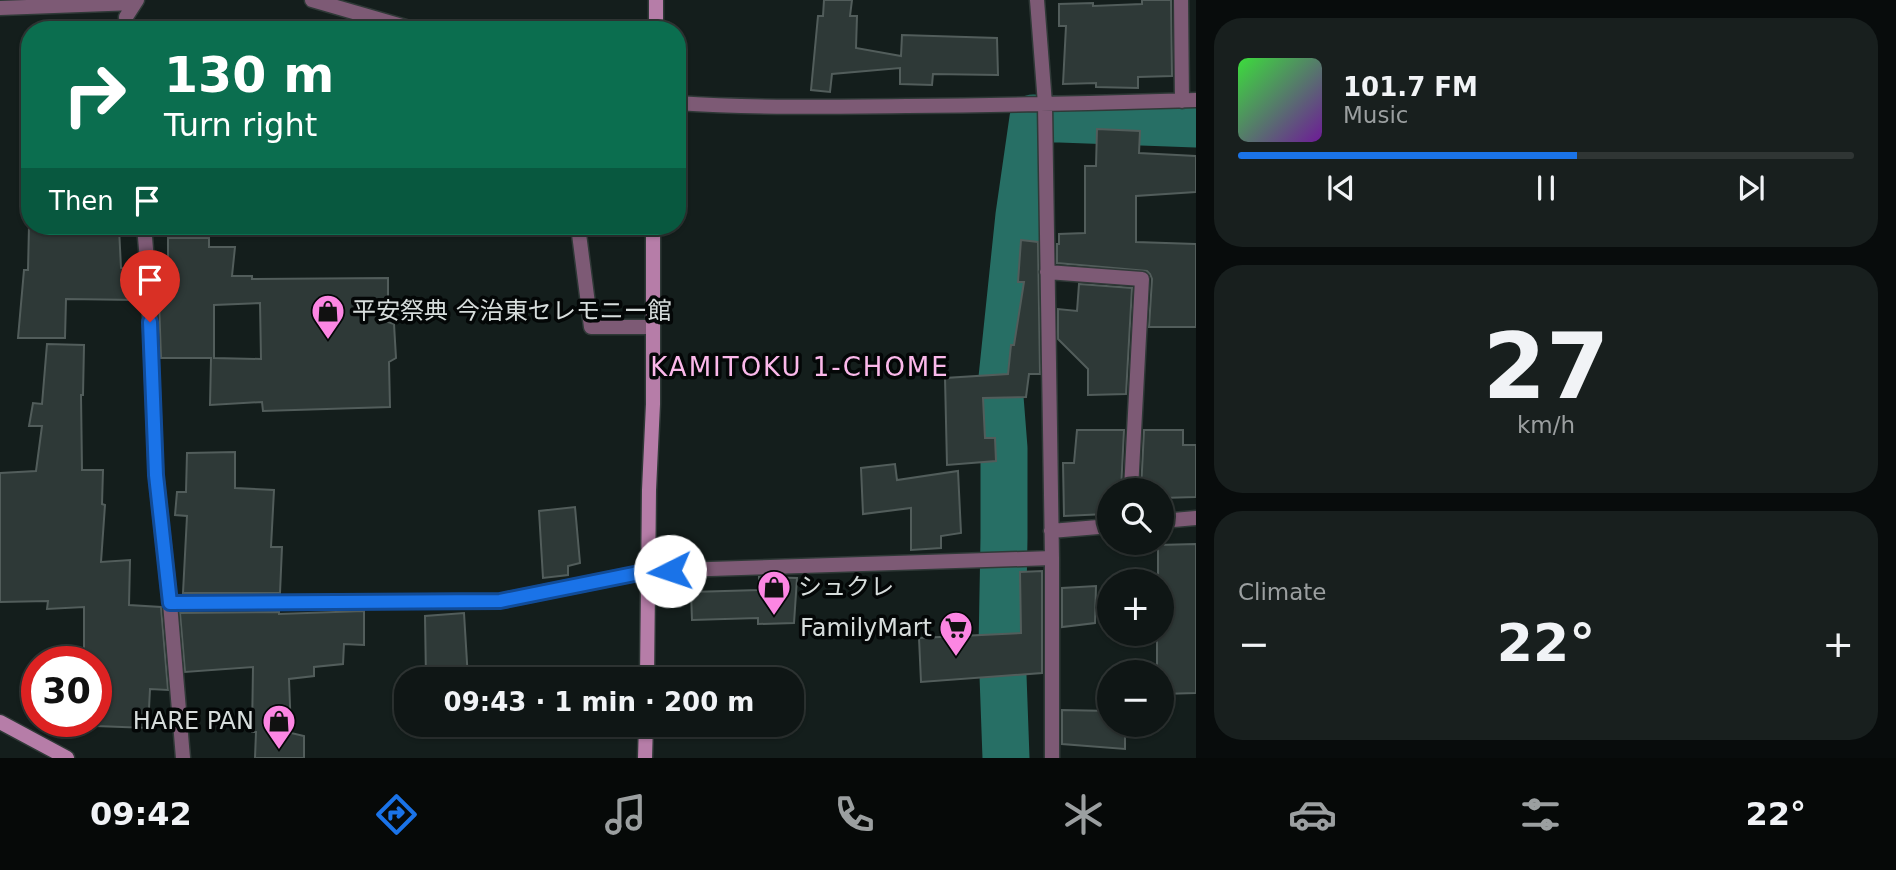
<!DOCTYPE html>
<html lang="en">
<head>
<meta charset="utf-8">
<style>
  :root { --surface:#0f1615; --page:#181f1e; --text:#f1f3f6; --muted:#9b9fa0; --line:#2f3534; --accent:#1a73e8 }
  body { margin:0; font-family:"DejaVu Sans","Noto Sans JP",sans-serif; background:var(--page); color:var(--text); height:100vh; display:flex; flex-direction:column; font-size:26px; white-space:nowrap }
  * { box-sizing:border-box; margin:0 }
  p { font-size:23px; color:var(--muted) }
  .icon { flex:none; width:38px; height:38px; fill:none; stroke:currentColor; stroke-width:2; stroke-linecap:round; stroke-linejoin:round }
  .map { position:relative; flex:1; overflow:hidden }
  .drawer { display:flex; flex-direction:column; gap:18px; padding:18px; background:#080c0c; width:700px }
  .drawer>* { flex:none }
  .top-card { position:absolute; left:21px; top:21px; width:665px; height:214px; border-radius:28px; box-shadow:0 2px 5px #0004,0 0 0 2px var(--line); background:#0b6e4f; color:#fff; overflow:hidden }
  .fabs { position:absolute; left:1097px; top:478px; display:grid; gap:14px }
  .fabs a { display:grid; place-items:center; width:77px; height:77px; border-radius:50%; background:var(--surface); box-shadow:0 2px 5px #0004,0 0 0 2px var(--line); font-size:35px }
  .speed { position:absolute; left:21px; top:646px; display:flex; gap:14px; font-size:35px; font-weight:700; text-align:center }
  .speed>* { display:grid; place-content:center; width:91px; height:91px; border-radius:50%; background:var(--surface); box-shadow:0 2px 5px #0004,0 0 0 2px var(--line); line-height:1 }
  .speed .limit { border:10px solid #d22; background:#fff; color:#111 }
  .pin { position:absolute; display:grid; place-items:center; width:60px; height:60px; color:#fff; margin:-72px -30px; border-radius:50% 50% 50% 0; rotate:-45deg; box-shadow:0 0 7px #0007 }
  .pin .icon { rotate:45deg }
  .me { position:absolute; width:77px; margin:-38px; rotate:266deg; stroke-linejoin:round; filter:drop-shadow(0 0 5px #0008) }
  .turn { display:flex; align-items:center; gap:24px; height:147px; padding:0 28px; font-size:32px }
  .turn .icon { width:91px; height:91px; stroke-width:2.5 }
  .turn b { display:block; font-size:49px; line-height:60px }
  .then { display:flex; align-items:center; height:66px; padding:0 28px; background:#0003; gap:14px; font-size:26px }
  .big { font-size:52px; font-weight:600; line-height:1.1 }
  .drawer .widget { flex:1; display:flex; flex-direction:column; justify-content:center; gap:10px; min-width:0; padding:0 24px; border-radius:28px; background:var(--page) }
  .drawer .dial { align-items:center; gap:0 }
  .dial b { font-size:91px; line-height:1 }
  .song { display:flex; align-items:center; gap:21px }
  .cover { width:84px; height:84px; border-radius:10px; background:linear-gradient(135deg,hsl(120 70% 55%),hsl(280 70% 35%)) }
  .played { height:7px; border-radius:4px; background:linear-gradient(90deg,var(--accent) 55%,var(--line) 55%) }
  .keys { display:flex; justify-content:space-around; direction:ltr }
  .heat { display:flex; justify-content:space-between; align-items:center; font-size:38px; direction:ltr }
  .trip { position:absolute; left:394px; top:667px; width:410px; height:70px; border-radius:28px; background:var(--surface); box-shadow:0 2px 5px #0004,0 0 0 2px var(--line); font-weight:600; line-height:70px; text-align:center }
  .menu { display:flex; height:112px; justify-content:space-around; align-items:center; background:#060908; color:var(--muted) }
  .menu .icon { width:49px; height:49px }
  .menu .current { color:var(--accent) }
  .menu b { font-size:32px; color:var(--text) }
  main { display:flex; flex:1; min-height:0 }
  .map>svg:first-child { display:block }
  .water { fill:#276f65 }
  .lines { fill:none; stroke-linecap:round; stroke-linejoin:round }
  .river { stroke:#276f65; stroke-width:47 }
  .building { fill:#2e3937; stroke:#525d5b; stroke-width:2; fill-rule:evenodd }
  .street-casing { stroke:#2f3937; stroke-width:17 }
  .secondary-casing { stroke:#2f3937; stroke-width:17 }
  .street { stroke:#7d5a75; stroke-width:14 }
  .secondary { stroke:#b67da8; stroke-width:14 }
  .route-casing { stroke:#114b97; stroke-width:18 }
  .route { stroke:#1a73e8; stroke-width:12 }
  .labels { text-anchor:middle; stroke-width:7; stroke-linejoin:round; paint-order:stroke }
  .poi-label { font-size:24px; fill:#d7dddc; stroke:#040707; text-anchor:start }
  .neighbourhood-label { font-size:26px; letter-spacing:2px; fill:#fbb8ea; stroke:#040707 }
</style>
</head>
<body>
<main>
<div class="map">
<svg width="1196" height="758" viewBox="0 0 1196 758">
  <rect width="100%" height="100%" fill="#141e1c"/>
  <!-- water -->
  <path class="water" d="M1196,106V124L1049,120L1053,109Z"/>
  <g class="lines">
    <!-- river -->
    <path class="river" d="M1006,758L1002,648L1004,538V448L1000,397L1019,215L1033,118L1196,124"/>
  </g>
  <!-- building -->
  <path class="building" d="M824,0H852L850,16H857L856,48L901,56L902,35L997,38L998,75L933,74L932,85L900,84V68L832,74L830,92L811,90L818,16H823Z
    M1142,0H1171L1172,76L1138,77V88L1096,87V83L1063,84L1066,26H1059V4L1093,3V6L1142,4Z
    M1097,129L1140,131L1139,153L1196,156V192L1136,196V242L1196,244V327H1149L1152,279L1150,274L1147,271L1057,263V244H1059V234L1085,233V166H1096Z
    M29,226H67V232L119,228L121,268L138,271L139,300L66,299L65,338H18L24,270H28Z
    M168,238H209V247H235L232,276H252V279L388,278V322L394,324L396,358L389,362L390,407L263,411L262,402L210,405L211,358H161L158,273H168ZM260,303L261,359L214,358V305Z
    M1021,240L1038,242L1040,374H1029L1026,397L983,398L985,438H995L996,461L947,465L945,378L1008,374L1011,345H1014L1024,282H1018Z
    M1079,284L1132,288L1126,394L1088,395V369L1058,339V309L1077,311Z
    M47,344L84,345L83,395H81L82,470H103L102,504L105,505L101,562L130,560L129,605L161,607L168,690L150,689L148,728L96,726V662H84V607L47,609L48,601L0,602V473L36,471L42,426H29L33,403L42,404Z
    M1077,430H1124L1121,490H1107L1106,514L1064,516L1063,463H1074Z
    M1144,430H1183V445H1196V497L1162,498V490H1141Z
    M235,452V488L274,490L271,547H282L280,593H183L187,516L175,515L177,492H186L187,453Z
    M895,464L897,480L958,471L961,533L941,536V548L911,550V508L863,514L861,468Z
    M575,507L580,563L568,566V575L543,578L539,511Z
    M1196,544V693L1162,694V672H1157V634H1162V581H1158V545Z
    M1042,571V673L921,682L919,638L1021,633L1020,572Z
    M759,577L797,578L794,623L758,624V618L692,620L691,592L759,590Z
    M1096,586L1095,623L1062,627V588Z
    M364,611V645L344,644L343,664L314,667V676L289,679L291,733L304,736V758H255L256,732H252L253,667L185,672L180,613L279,612V614Z
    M464,613L468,679H426L425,616Z
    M1062,710L1110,711V724H1125V749L1062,744Z"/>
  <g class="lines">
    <defs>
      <path id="street" d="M312,0L416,30
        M1037,0L1045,104L1052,558V758
        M1181,0L1182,101
        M0,8L135,3
        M127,30L126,17L137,0
        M677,103C754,108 830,107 907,106C1004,105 1100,103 1196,100
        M144,226L148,272L156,475L170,603L183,758
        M578,226L591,327H652
        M1047,272L1142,279L1131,490
        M1162,521L1196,518
        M1051,531L1110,526
        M170,603L500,601L649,571L1052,558"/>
      <path id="secondary" d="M656,30V0
        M647,679L649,490L653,404V226
        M0,722L67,758
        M645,758L646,724"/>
    </defs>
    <!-- street casing -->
    <use href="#street" class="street-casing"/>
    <!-- secondary casing -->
    <use href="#secondary" class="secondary-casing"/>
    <!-- street -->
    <use href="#street" class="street"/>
    <!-- secondary -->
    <use href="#secondary" class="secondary"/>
  </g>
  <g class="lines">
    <defs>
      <path id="route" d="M150,322L156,475L170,603L500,601L649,571H670"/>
    </defs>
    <!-- route casing -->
    <use href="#route" class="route-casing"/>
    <!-- route -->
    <use href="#route" class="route"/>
  </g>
  <!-- icons -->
  <defs>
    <symbol id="shop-pin" viewBox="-11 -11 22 30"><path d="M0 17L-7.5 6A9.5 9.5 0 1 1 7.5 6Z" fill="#fc86e3" stroke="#040707"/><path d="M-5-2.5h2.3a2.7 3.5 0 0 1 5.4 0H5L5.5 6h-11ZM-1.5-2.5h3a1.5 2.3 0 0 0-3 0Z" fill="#111"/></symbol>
    <symbol id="supermarket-pin" viewBox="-11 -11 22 30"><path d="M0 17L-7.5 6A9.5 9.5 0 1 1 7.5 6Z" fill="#fc86e3" stroke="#040707"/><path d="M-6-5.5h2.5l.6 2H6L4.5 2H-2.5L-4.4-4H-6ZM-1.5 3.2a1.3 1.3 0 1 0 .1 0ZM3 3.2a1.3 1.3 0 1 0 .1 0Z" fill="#111"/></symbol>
  </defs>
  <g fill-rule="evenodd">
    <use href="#shop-pin" x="309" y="292" width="38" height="52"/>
    <use href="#shop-pin" x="755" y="568" width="38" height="52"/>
    <use href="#supermarket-pin" x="937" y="609" width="38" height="52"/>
    <use href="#shop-pin" x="260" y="702" width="38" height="52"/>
  </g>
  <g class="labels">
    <!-- poi labels -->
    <g class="poi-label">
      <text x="352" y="319">平安祭典 今治東セレモニー館</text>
      <text x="798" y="595">シュクレ</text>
      <text x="932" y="636" text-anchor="end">FamilyMart</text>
      <text x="254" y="729" text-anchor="end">HARE PAN</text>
    </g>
    <!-- neighbourhood labels -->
    <g class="neighbourhood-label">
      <text x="800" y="376">KAMITOKU 1-CHOME</text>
    </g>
  </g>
</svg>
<div class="fabs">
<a><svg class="icon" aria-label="search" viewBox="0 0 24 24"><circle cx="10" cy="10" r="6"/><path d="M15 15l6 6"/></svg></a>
<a>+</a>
<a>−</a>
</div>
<div class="speed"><div class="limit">30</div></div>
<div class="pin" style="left:150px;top:322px;background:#d93025"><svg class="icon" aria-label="arrive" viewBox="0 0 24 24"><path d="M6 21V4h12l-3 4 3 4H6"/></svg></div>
<svg class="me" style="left:670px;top:571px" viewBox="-20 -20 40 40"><circle r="19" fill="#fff"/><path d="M0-13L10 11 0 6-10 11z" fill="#1a73e8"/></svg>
<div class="trip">09:43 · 1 min · 200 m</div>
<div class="top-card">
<div class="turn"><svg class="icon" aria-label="right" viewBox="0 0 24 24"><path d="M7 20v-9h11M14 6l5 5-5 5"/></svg><div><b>130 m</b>Turn right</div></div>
<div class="then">Then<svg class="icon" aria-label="arrive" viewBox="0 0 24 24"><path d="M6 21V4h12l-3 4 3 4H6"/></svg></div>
</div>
</div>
<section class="drawer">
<div class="widget">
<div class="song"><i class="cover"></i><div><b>101.7 FM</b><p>Music</p></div></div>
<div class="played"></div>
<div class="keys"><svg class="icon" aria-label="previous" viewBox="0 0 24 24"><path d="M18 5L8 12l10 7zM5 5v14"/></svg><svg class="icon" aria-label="pause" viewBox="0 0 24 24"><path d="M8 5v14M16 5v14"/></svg><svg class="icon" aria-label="next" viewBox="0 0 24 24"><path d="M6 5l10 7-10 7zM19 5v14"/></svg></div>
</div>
<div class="widget dial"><b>27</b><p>km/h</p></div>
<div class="widget"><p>Climate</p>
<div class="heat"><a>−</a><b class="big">22°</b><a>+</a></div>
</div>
</section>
</main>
<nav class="menu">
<b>09:42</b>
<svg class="icon current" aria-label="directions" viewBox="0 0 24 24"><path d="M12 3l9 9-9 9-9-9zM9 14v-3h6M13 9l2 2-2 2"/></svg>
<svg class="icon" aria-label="music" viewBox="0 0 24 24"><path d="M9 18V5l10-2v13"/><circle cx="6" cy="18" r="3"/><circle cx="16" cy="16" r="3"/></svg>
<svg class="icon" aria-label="phone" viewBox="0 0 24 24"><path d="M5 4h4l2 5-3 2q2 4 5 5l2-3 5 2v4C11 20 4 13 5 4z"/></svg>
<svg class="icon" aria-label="climate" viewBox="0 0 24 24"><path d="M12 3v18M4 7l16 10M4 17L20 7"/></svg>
<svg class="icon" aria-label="car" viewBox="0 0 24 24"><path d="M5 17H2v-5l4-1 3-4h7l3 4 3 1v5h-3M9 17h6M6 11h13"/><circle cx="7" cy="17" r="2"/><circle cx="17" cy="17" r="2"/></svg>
<svg class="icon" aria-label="filters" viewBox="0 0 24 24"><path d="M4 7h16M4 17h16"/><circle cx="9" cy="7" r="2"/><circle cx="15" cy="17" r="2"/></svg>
<b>22°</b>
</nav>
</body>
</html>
